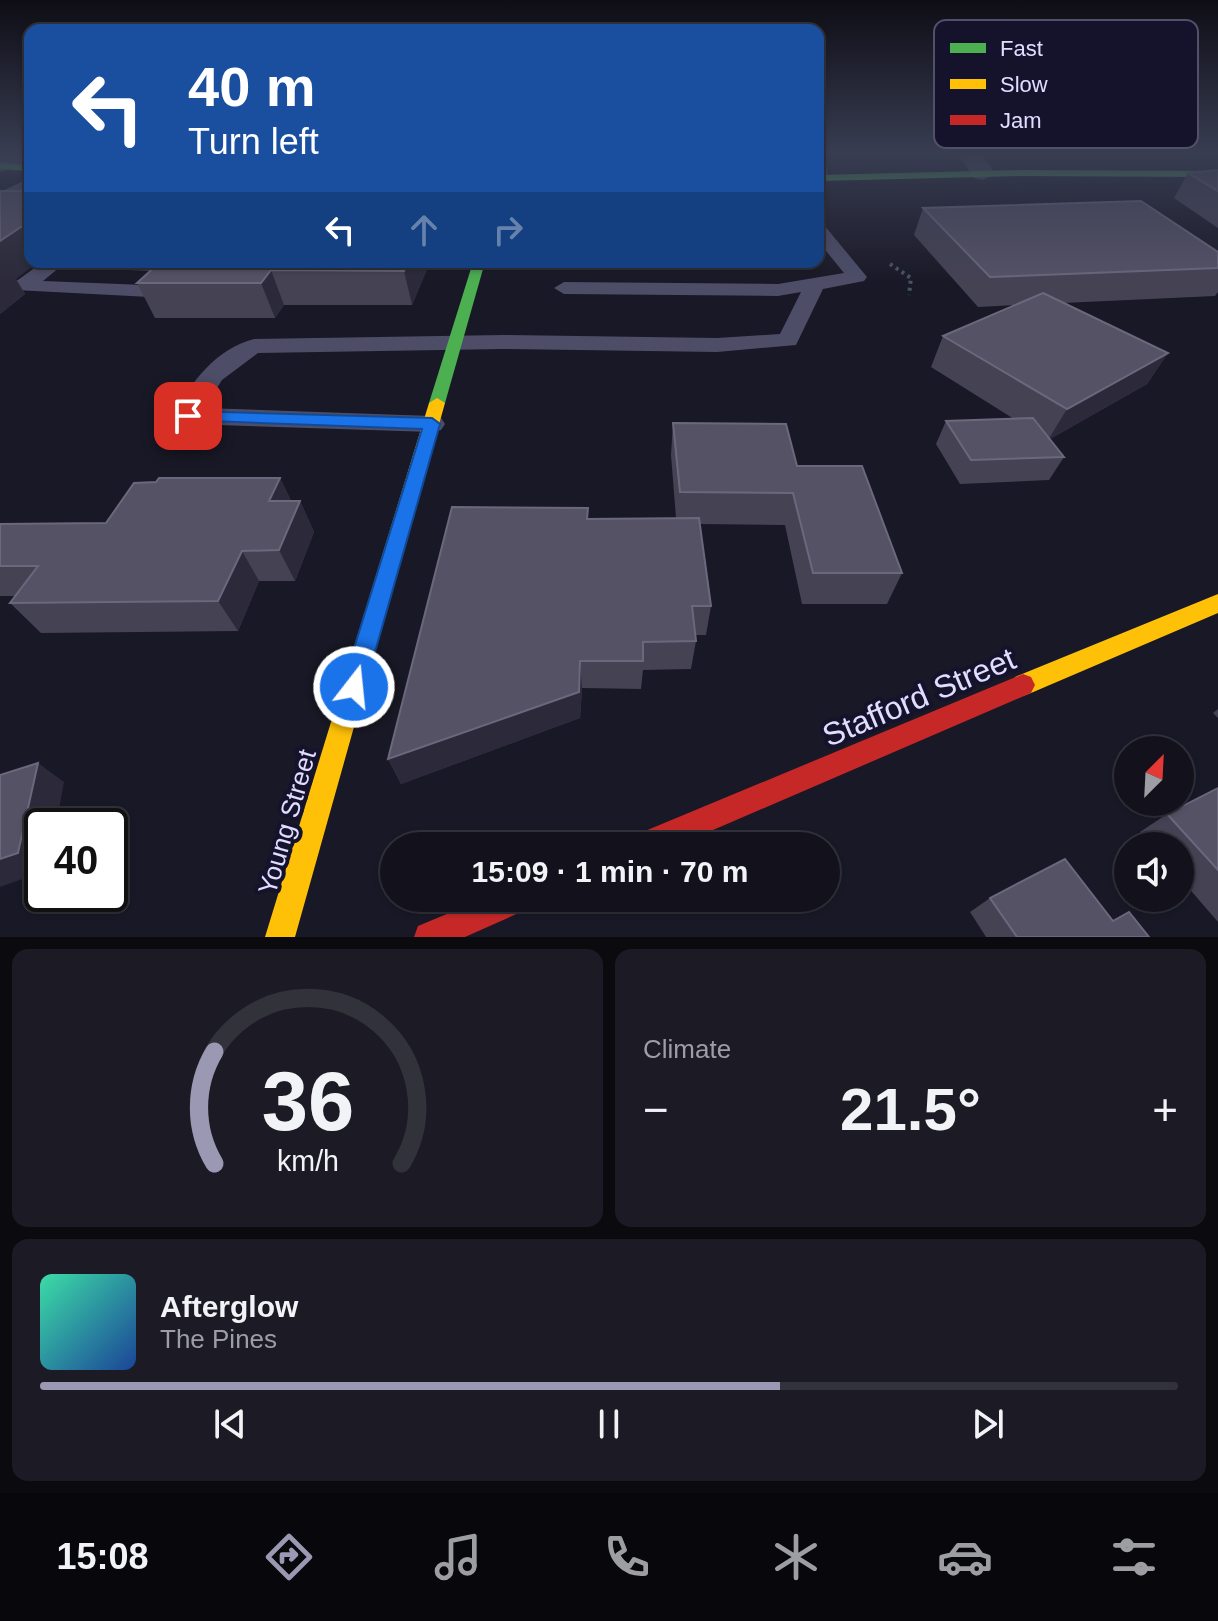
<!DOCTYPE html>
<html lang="en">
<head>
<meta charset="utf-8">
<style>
  :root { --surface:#13121c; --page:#1c1b25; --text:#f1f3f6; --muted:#9d9ea3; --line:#32323b; --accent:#9a98b3 }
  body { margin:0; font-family:Helvetica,sans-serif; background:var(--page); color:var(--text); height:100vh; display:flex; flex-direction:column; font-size:30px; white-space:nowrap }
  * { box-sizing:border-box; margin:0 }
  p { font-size:26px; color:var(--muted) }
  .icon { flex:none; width:44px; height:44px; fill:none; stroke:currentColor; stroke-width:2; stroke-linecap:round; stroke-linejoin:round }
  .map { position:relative; height:937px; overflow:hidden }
  .panel { display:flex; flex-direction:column; gap:12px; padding:12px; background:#0a0a0f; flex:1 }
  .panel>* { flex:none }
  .top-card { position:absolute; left:24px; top:24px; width:800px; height:244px; border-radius:16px; box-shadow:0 2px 6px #0004,0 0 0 2px var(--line); background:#1a4fa0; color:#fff; overflow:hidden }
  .needle { width:52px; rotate:24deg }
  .fabs { position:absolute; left:1114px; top:736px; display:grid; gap:16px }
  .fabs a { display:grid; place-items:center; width:80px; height:80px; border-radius:50%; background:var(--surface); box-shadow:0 2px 6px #0004,0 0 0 2px var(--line); font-size:40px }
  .speed { position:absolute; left:24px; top:808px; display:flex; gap:16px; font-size:40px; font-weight:700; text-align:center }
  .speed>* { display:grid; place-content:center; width:104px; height:104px; border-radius:50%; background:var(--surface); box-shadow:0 2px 6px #0004,0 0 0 2px var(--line); line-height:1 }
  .speed .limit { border:4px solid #111; border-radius:12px; background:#fff; color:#111 }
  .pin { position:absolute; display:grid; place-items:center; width:68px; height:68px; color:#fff; margin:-34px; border-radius:16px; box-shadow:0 4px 12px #0006 }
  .me { position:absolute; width:88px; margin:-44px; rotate:16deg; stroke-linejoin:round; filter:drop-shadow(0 0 6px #0008) }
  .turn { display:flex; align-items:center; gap:28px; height:168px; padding:0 32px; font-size:36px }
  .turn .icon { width:104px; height:104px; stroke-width:2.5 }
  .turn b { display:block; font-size:56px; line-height:68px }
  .lanes { display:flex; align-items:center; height:76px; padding:0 32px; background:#0003; justify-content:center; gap:40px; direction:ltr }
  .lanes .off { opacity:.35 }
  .big { font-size:60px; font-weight:700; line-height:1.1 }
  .panel .tile { flex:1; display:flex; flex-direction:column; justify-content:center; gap:12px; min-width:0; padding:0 28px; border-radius:16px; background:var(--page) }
  .panel .dial { align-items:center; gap:0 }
  .dial svg { height:208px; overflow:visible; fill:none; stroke:var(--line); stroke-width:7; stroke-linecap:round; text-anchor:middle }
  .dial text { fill:var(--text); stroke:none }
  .song { display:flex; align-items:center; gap:24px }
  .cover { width:96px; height:96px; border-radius:12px; background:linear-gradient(135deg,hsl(160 70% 55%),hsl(220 70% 35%)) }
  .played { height:8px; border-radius:4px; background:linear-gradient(90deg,var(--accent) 65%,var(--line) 65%) }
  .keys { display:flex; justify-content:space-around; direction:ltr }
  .heat { display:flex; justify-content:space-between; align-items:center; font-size:44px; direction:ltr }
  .panel .tiles { flex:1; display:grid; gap:12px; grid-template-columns:1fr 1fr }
  .tile:last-child { grid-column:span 2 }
  .trip { position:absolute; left:380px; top:832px; width:460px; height:80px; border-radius:40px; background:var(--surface); box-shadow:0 2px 6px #0004,0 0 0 2px var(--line); font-weight:700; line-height:80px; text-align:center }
  .tabs { display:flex; height:128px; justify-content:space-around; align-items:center; background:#08070b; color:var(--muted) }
  .tabs .icon { width:56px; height:56px }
  .tabs .selected { color:var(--accent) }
  .tabs b { font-size:36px; color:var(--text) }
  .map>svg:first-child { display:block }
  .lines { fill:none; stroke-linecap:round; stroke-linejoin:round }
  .path { stroke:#475463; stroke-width:4; stroke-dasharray:3 4; stroke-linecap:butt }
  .lane { fill:#4d4d67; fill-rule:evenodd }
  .street { fill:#4d4d67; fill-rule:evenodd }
  .fast { fill:#4caf50; fill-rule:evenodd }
  .slow { fill:#ffc107; fill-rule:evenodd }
  .jam { fill:#c62828; fill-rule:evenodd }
  .wall { fill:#454254 }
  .shaded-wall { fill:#2c2a3a }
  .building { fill:#555266; stroke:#6b687e; stroke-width:2 }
  .route { fill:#1a73e8; stroke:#114b97; stroke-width:2 }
  .labels { text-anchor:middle; stroke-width:8; stroke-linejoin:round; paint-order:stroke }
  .street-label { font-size:26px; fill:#e0ddff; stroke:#15122c }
  .near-street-label { font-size:32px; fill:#e0ddff; stroke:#15122c }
  .key { fill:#15122c; stroke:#524f6b; stroke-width:2 }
  .key-label { font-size:22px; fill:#e0ddff }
</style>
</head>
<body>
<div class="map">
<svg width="1218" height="937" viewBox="0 0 1218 937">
  <rect width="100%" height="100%" fill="#191826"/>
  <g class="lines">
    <!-- path -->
    <path class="path" d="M890,264L911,278L909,295"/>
    <!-- lane -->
    <path class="lane" d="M818,154L825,158L829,181H818Z
      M30,178V189L0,204V192Z
      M818,224L824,225L867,277L864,281L823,289L796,345L717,352L503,349L258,353L222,380L204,408L432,416L441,418L445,424L441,430L432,432L188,424L179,422L175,416C189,382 218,348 254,339L503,335L717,338L780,334L801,292L778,296L564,294L554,288L564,282L778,284L844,273L818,241Z
      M43,262H66L43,281L145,285L169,262H190L157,295L150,297L15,290L12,286L15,282Z"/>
    <!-- street -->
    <path class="street" d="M12,152H30V161L0,172V157Z
      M956,152H980L995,173L983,180L974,178Z"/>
    <!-- fast -->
    <path class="fast" d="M0,163L30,165V171L0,169Z
      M1022,170L1218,171V177L1022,176L818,181V175Z
      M473,262H485L445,403L437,408L431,407L429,403Z"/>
    <!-- slow -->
    <path class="slow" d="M437,398L445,403L295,937H265L429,403Z
      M1218,594V613L1031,693L1023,696L1015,693L1011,685L1015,677Z"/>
    <!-- jam -->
    <path class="jam" d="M1023,674L1031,677L1035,685L1031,693L676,846H629L633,836Z
      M485,898H535L530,908L465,937H414L418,926Z"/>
  </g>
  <!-- wall -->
  <path class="wall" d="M1218,170V228L1174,198L1188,173Z
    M30,191V262L16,279L25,294L0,314Z
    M923,208L1218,252V292L1215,296L1063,303L1168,353L1147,384L1050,439L1064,457L1049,480L960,484L936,444L946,421L1014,419L931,367L943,336L1016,305L978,307L914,235Z
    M61,262H430L412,305H284L275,318H155L137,283L150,271L64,267Z
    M673,423L797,466L902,573L887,604H802L785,525L700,524L711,606L706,635H695L696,641L691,669L643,670L641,689L582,688L580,718L401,784L388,759L588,508V519L676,518L671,455Z
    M280,478L291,501H300L314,532L295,581H259L238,631L41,633L10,603L15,596H0V524L106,523Z
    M1218,709V718L1213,713Z
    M1218,788V922L1180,878V846H1153L1140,832L1167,814Z
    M990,898L1113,920L1129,912L1149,937H986L970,912Z"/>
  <!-- shaded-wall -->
  <path class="shaded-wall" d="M21,227L30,241V262H38L16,279L25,294L0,314V241Z
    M150,262H166L155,271Z
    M408,262H430L412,305L404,271Z
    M271,270L284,305L275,318L261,283Z
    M1168,353L1147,384L1048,440L1067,409Z
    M280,478L294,508L269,501Z
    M300,501L314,532L295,581L279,550Z
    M242,551L259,581L238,631L218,601Z
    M580,661L582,688L580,718L401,784L388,759Z
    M38,763L64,782L56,826H42V872L0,887V859Z"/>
  <!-- building -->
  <path class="building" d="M1218,170V191L1188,173Z
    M0,191H30V226L21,227L0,241Z
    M1141,201L1218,252V268L990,277L923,208Z
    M160,262H408L404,271L271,270L261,283H137Z
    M1043,293L1168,353L1067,409L943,336Z
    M1033,418L1064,457L971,460L946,421Z
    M673,423L786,424L797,466H862L902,573H813L793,493L680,492Z
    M159,478H280L269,501H300L279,550L242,551L218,601L10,603L38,566H0V524L106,523L134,483L156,482Z
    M452,507L588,508L587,519L699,518L711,606H692L696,641L643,642V661H580L579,692L388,759Z
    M38,763L18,853L0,859V775Z
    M1218,788V870L1167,814Z
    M1065,859L1113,921L1129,912L1149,937H1017L990,898Z"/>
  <!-- sky -->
  <linearGradient id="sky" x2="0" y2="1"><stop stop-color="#0e0d15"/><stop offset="0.54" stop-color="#383d52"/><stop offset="1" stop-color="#383d52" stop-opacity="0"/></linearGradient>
  <rect width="1218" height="283" fill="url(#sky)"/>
  <!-- route -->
  <path class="route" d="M188,411L432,418L440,424L363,694L354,698L346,694L342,687L422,429L182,420L179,416Z"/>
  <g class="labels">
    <!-- street labels -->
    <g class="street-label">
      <text transform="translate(287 822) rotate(-74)" y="9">Young Street</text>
    </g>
    <!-- near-street labels -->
    <g class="near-street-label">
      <text transform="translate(919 697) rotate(-23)" y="11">Stafford Street</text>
    </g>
  </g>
  <!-- legend -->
  <rect x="934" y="20" width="264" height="128" rx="12" class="key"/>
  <rect x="950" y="43" width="36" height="10" fill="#4caf50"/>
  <rect x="950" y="79" width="36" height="10" fill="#ffc107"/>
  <rect x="950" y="115" width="36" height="10" fill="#c62828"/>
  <g class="key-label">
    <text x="1000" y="56">Fast</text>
    <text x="1000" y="92">Slow</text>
    <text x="1000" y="128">Jam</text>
  </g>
</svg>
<div class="fabs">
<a><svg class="needle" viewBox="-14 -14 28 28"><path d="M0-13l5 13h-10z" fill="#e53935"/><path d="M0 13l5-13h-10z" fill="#9d9ea3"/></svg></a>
<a><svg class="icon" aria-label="sound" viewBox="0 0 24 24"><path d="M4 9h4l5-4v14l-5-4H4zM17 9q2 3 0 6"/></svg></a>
</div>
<div class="speed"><div class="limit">40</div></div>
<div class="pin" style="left:188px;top:416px;background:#d93025"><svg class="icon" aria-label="arrive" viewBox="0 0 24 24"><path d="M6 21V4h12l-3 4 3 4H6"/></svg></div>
<svg class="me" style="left:354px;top:687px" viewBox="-20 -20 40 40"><circle r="17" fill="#1a73e8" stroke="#fff" stroke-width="3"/><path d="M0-11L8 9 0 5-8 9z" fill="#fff"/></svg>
<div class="trip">15:09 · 1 min · 70 m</div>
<div class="top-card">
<div class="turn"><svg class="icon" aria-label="left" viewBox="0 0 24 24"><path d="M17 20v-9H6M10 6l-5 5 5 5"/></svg><div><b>40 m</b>Turn left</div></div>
<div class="lanes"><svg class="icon" aria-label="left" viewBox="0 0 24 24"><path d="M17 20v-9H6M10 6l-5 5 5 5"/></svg><svg class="icon off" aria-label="ahead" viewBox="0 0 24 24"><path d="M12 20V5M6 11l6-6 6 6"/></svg><svg class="icon off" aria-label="right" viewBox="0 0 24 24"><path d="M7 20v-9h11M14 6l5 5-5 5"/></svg></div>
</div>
</div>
<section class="panel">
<div class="tiles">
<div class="tile dial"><svg viewBox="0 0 100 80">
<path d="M14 69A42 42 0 1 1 86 69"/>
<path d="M14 69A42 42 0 0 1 14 26" stroke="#9a98b3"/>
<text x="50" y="56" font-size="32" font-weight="700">36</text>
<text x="50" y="72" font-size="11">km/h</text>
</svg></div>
<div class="tile"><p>Climate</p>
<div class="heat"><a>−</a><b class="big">21.5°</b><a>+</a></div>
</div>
<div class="tile">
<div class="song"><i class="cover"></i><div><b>Afterglow</b><p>The Pines</p></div></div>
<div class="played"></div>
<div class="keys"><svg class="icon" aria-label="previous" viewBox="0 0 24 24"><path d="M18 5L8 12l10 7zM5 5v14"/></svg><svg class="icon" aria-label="pause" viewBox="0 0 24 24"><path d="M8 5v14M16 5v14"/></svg><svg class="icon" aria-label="next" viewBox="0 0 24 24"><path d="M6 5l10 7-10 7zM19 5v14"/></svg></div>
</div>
</div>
</section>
<nav class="tabs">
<b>15:08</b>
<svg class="icon selected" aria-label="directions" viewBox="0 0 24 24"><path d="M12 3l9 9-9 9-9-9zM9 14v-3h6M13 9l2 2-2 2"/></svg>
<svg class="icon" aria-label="music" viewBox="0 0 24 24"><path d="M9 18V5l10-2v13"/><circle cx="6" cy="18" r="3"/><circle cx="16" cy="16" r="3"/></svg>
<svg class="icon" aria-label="phone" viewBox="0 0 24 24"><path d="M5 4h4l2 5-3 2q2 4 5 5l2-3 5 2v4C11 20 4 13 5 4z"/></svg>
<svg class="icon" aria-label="climate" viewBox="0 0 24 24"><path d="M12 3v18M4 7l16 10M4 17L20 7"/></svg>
<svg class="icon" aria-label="car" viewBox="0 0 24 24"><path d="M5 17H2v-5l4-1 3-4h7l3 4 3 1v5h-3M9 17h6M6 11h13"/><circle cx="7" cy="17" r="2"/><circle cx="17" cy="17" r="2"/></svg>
<svg class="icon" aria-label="filters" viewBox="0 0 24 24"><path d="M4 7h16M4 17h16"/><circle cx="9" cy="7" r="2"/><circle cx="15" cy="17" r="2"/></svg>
</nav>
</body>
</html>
